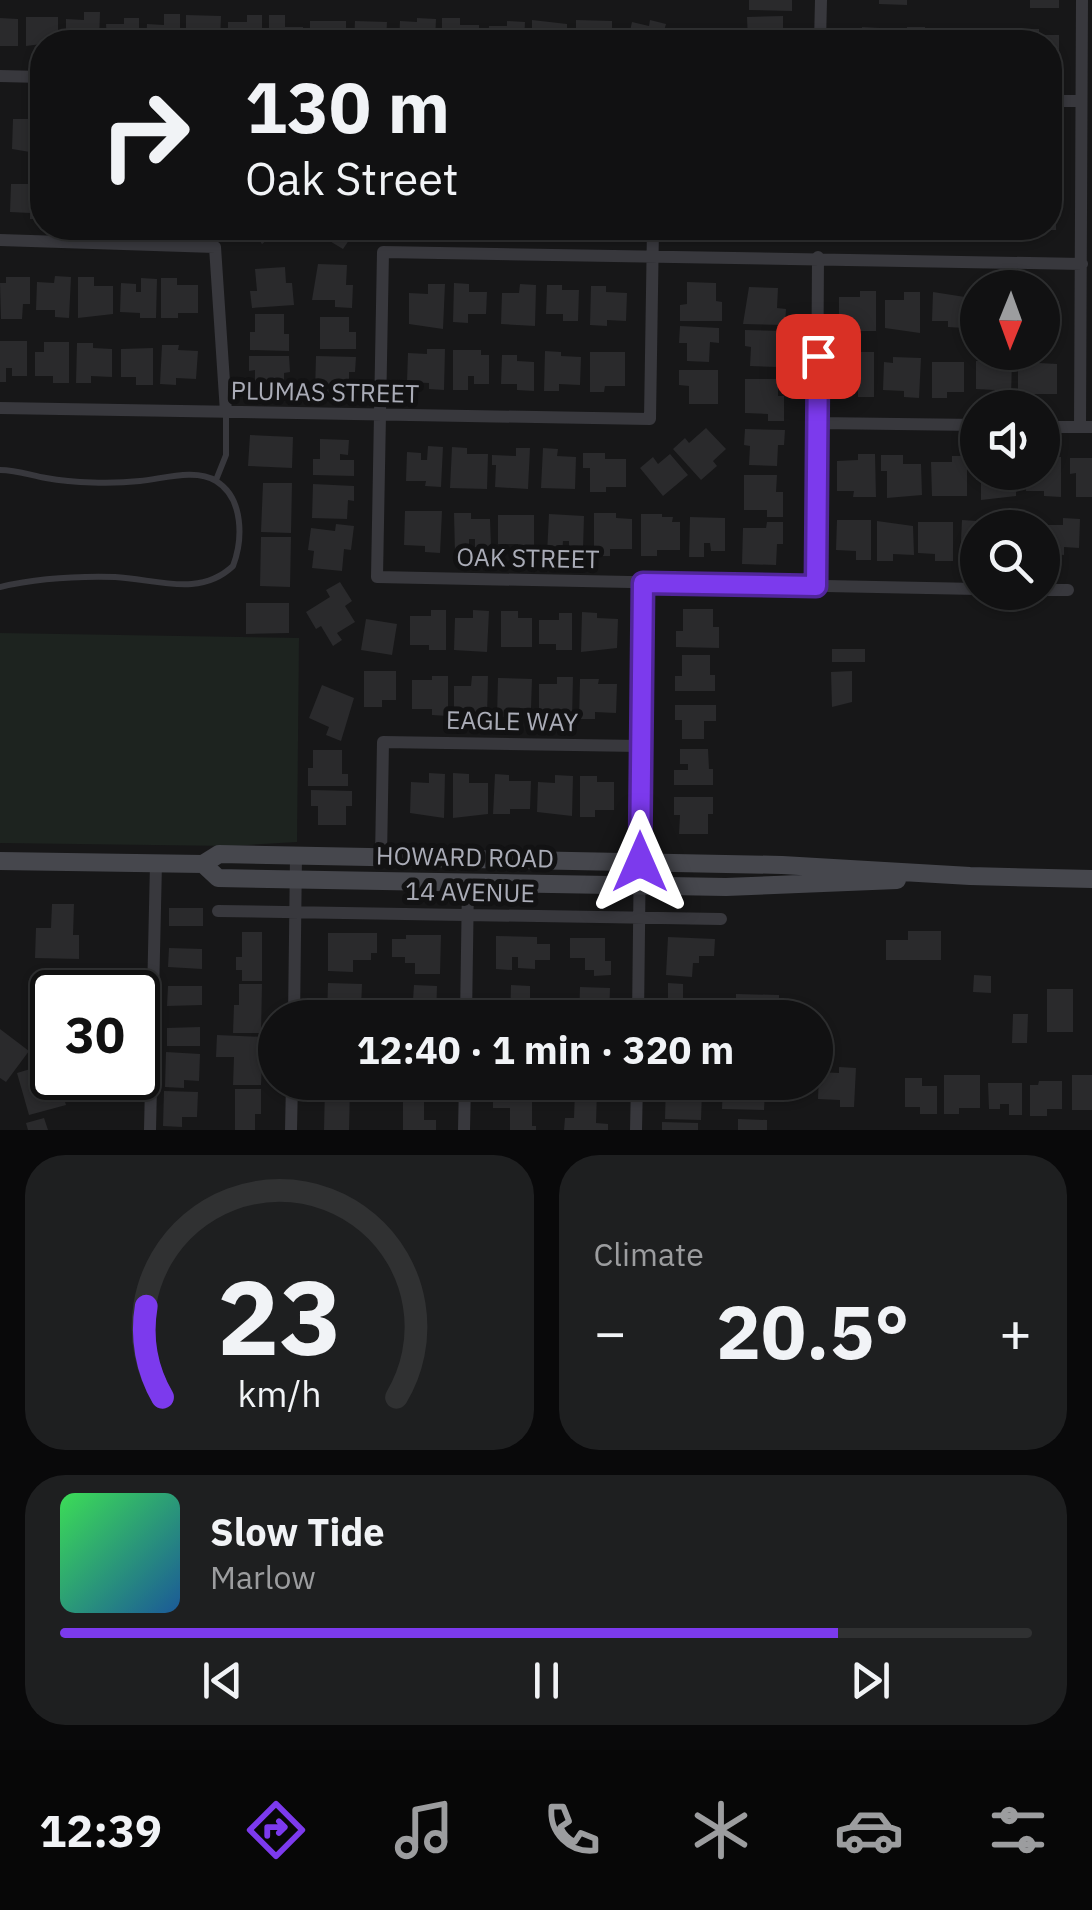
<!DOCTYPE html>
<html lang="en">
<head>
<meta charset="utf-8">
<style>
  :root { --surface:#111112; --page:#1e1f20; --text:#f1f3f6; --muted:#9c9d9f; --line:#303132; --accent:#7c3aed }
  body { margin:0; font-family:"IBM Plex Sans",sans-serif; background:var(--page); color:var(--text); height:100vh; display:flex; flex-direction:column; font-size:38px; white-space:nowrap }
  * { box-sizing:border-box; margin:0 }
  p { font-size:32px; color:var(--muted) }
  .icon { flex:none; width:55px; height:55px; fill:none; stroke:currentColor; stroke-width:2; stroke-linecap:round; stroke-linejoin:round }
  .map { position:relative; height:1130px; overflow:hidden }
  .side { display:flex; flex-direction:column; gap:25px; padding:25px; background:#09090a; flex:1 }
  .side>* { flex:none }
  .top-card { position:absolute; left:30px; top:30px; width:1032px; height:210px; border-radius:40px; box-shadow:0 2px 8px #0004,0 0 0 2px var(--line); background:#111112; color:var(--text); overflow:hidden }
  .needle { width:65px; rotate:181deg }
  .controls { position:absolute; left:960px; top:270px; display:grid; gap:20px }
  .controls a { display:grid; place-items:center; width:100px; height:100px; border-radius:50%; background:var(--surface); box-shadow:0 2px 8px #0004,0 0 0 2px var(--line); font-size:50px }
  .speed { position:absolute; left:30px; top:970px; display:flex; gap:20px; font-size:50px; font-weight:700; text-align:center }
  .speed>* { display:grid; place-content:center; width:130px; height:130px; border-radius:50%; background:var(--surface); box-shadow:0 2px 8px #0004,0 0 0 2px var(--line); line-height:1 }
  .speed .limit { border:5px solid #111; border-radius:15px; background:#fff; color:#111 }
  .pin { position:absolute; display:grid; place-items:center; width:85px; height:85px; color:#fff; margin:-42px; border-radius:20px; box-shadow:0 5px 15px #0006 }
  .me { position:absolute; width:110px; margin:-55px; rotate:0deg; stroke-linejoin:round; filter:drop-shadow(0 0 8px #0008) }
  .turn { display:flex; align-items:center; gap:35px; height:210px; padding:0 50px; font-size:45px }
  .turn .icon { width:130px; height:130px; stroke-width:2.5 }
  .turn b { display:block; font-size:70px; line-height:85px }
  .big { font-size:75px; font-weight:700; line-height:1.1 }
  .side .tile { flex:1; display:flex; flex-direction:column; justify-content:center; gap:15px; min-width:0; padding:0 35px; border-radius:40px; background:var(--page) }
  .side .dial { align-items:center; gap:0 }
  .dial svg { height:260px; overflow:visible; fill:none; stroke:var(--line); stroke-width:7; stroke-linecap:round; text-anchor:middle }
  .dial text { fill:var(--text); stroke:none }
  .song { display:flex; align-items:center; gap:30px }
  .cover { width:120px; height:120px; border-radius:15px; background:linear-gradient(135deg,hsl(130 70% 55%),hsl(210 70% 35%)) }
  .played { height:10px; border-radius:5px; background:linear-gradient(90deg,var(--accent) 80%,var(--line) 80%) }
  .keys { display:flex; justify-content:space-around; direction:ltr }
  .heat { display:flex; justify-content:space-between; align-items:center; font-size:55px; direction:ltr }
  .side .tiles { flex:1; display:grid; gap:25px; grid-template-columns:1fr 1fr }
  .tile:last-child { grid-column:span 2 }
  .trip { position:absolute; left:258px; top:1000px; width:575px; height:100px; border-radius:50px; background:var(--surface); box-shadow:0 2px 8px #0004,0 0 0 2px var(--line); font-weight:700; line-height:100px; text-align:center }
  .tabs { display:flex; height:160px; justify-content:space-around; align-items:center; background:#070707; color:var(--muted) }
  .tabs .icon { width:70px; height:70px }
  .tabs .active { color:var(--accent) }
  .tabs b { font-size:45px; color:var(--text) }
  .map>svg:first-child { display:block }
  .green { fill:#1d231f }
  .building { fill:#2a2a2c }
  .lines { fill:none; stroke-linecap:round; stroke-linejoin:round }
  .service { stroke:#38383d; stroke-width:6 }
  .minor { stroke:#38383d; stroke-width:12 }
  .secondary { stroke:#46474d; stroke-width:18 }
  .route-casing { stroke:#51269a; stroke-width:25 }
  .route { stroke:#7c3aed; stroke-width:18 }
  .labels { text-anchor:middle; stroke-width:10; stroke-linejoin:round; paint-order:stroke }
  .street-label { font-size:25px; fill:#aaacb7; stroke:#121213 }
</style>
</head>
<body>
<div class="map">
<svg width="1092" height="1130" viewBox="0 0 1092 1130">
  <rect width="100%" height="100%" fill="#171718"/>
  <!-- green -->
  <path class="green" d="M0,633L299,638L297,842L231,846L0,843Z"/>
  <!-- building -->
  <path class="building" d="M749,0H792V11L749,10Z
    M879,0H907V5L879,4Z
    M1030,0H1059V8H1030Z
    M84,12H100L99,42H66V19L84,20Z
    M164,14H180V42H146L147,24L164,25Z
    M186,15L221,16L220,42H186Z
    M247,15H262V42H228V22H247Z
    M269,15H285V27H303V42H269Z
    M783,16V31H790V42H748L747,17Z
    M26,17H58V42L26,46Z
    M0,18L18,19V46H0Z
    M124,18H139V42H107L106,24H124Z
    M417,18L436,19L435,42H399L400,21L417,22Z
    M442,18H460V25H479V42H442Z
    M532,20L567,24V42H532Z
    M576,20L612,21V42H576Z
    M650,20L666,24L661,42H621L623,33L629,35L632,22L649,26Z
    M310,21H346V42H310Z
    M355,21L387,22L386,42H354Z
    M507,21L525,22L524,42H488L489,26H507Z
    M862,27L880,28V42H841L842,31L862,32Z
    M907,27H925V42H890V31H907Z
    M706,28L714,42H683Z
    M932,28H949V33L967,34V42H932Z
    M997,28H1016V42H981V31L997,32Z
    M1023,29H1039V35H1059V63H1050V42H1023Z
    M32,109H42V154L12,149L13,119H32Z
    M1050,133H1061L1060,162H1050Z
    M29,179L42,180V219H30V213L10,212L11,184H28Z
    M1050,202H1056V230H1050Z
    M250,228H271L275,234L262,244Z
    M323,228H352L356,230L343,249L328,240L332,233Z
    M687,228H721L720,236L687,235Z
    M904,228H920V234H904Z
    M926,228H943V235L926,234Z
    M998,228H1014V235H998Z
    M1020,228H1035V236H1020Z
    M318,264L347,265L346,285H353L352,308L335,307V300H312Z
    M285,267L286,283H292L294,305L252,308L250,291H257L255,269Z
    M55,276L71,277L69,318L55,317V310H36L37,282L54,283Z
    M6,277H30V304H23L22,319H1L0,283H6Z
    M78,277H94V286H113V314L78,318Z
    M141,278L157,279L156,318H140V313L120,312L121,283L136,284V292H141Z
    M161,278H177V285H198V313H178V318H161Z
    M687,282L716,283V301L722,302V321H680V305L687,304Z
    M454,283L469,284V292H487L486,314H468V323L453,322Z
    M428,284H445L443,329L409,324V293L428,294Z
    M520,284L536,285L535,326L501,324L502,293H519Z
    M547,285H562V290H579L578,321H563V314H546Z
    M591,286H606V292L627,293L626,321L607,320V326L590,325Z
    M749,287L778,288L777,308L786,309L785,325L743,324Z
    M860,291H876V331H859V325H839V297H860Z
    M904,292H920V333L885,328V300H904Z
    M933,292L965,297L964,328L948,327V321H932Z
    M1042,300L1059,301L1058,330H1042Z
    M255,314H284V334H289V351L250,350V332H255Z
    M320,317H349V332H356V349H320Z
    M680,326L719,328V343L710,342L709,362L687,361V343H679Z
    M745,330L785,331V345H779L778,367L750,366L751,347L745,346Z
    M0,341H27V376H12V368H6V382H0Z
    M44,342H69V383H53V376H35V352H44Z
    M77,343H93V348L112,349V377L91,376V383H76Z
    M162,345H179L178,350L198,351L196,379L176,378V385L160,384Z
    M153,348V385H136V377H121V349Z
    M427,349H445L444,390L429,389V383L407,382L408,353L427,354Z
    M453,350H481V355H489V384H474V376H468V390H453Z
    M545,351L561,352V356L581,357L580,385L559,384V391H544Z
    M590,352H625V386H605L604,392H590Z
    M854,352H874V397H858V388H838V356H854Z
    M502,355H517V361L534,362V391L517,390V384H501Z
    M249,356H289L290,372L284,373V392H255V370L249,371Z
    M316,356L356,357L355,372H349V393L315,392Z
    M893,357L921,358L919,398L904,397V391L883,390L884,362L893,363Z
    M992,357L1012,358L1011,399H995V390L976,389V361H992Z
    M1018,357H1039V363L1057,364V394H1034V399H1018Z
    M932,362H964V392H947V398H932Z
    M679,370H718V404H689V386L679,385Z
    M745,379H778V396H784V421H768V414L745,413Z
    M706,428L726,449L713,461L717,466L701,480L673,449L685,438L689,443Z
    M745,429L785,430L784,445H778L777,466L749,465L750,446L744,445Z
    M250,435L293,437L292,468L248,466Z
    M320,439L349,440L348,455L340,454V460H354V476L313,475V459H320Z
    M428,446L443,447L441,487L425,486L426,481H406L407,452L421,453V460H427Z
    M452,447L467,448V454H488L487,489L450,488Z
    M516,448H530L528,489L495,487L496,465H492V455L516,456Z
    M543,448L558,449L557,456L576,457L575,489L541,488Z
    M583,453H605V459H626V487H606V492H590V468H583Z
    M670,454L688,475L663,496L640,468L653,457L658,464Z
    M858,454H875L876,497H853L854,491H837V461L858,460Z
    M881,455H903V464H921L922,495L887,498V471H881Z
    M952,456H967V496H932L931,462H952Z
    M1047,457H1061V497L1044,496V491H1026V472H1042Z
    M1070,458H1092V497H1076V473L1070,474Z
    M976,472H1016V496L981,500V480H976Z
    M744,475H777L776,492H783V517H767V510H744Z
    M263,483H292L291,533L261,532Z
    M313,484L354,486V501L348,500L347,519L312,518Z
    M405,511H442L440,553L425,552V546L404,545Z
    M454,513H471V519H490L491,547H475V539H469V553H455Z
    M594,513H616V518L632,519V549H610V556H594Z
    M549,514L584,516L583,549H569V541H563L562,555L547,554Z
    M641,514H662V517H673L672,522H680V550H657V556H641Z
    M498,515H534V554H518V544H498Z
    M690,517L725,518V551H711L710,543H704V557H689Z
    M1063,518L1080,519L1079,548L1064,547V555L1046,554L1048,525H1063Z
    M837,520H871V560H856V551L836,550Z
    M962,520L977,521L976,562H960Z
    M877,521L913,526L914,555L893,554V561H877Z
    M1019,521H1040V528H1019Z
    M767,522H783V544H777L776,565L742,564L743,528H766Z
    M918,522H953V561H935V554L918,553Z
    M336,524L354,526L351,550L344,549L342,571L312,568L314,551L308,550L311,528L335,531Z
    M261,537H291L290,587L260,586Z
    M340,582L352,601L345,606L355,622L337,633L342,640L333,646L321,626L316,629L306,612L330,597L326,590Z
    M246,603H289V633L246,634Z
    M683,609H713V627H719V648L676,647V631H683Z
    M431,610H446V650H429V645H410V616H431Z
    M473,610L489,611L487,652L454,650L455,618H473Z
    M501,611H518V618H532V647H501Z
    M582,612L597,613V618L618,619L617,648L581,652Z
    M559,613H572V650H556V644H539V620H559Z
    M366,619L397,624L392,655L361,650Z
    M832,649H865V662H832Z
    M682,655H710V675H715V691H675V676H682Z
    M364,671H396V700H382V707H364Z
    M852,671V702L832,707L831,672Z
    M432,676H448V716L432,715V709H412V680H432Z
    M472,676H488L487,717H472V709L454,708V686H471Z
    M557,677H573L572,719L557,718V712H539V684H557Z
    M498,678L532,679L531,708H513L512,717H497Z
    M580,679H599L598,684H617L616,713L595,712V719H579Z
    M322,685L354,698L341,741L326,735L329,727L309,718Z
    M675,705H716V721H704V739H682V720H675Z
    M680,749H708L709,769H713V785H674V770H688V764H680Z
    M313,750H342V774H348V786H308V768H313Z
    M429,773L445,774L444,818L410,813L411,782L429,783Z
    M453,773L469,774V783H488V814L453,818Z
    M495,774L509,775V781H531L530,809H510V814H493Z
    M555,775L573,776L572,816L537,812L538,782L555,783Z
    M580,776H597V782H614V810H595V817H580Z
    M311,790L352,791V806H346V825H318V806H311Z
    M674,797H713V814H708V834H679L680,815H674Z
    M52,904H74L73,935H79V959L35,958L36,928H51Z
    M169,908H203V926H169Z
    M908,931H941V960H886V940H908Z
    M242,932H262V981H242V970H236V957H242Z
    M328,933H377V953H371V960H353V972L328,971Z
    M406,935H441L440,974H415V963H405V957H392V939H406Z
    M496,936L537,937V944H550V960H535V969L518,968V957H512V970L496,969Z
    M668,937L715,939L714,956H699V963H693L692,977L666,975Z
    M570,938H605V961H611V975L594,976V970H585V958H570Z
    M169,948L202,949V969L168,967Z
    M974,975L991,976V993L973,992Z
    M91,977H132V992H91Z
    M328,983L362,984L361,1008H347V1018H327Z
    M668,983L683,984V1002H700V1018H668Z
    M239,984H262L261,1033H233L234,1005H239Z
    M414,985L437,986L436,1018H399L400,1011H409V1000H413Z
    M511,985L530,986V1018H510Z
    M168,986H202V1005L167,1006Z
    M580,987L610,988L609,1018H579Z
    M1047,989H1073V1032H1047Z
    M736,994L779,995V1017L736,1018Z
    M1013,1014H1028L1027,1043H1012Z
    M200,1027V1046H167V1028Z
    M0,1029L29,1051L6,1082L0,1078Z
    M217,1035L263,1037L261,1085H233L234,1057H216Z
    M166,1052L200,1054L199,1081L184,1080V1088L165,1087Z
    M37,1067L39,1074L52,1070V1078H58L66,1105L29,1115L17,1073Z
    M839,1067L856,1068L854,1107H840V1100L818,1099L819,1072L839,1073Z
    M944,1075H980V1108H959V1114H944Z
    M1072,1075H1092V1110H1072Z
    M905,1078H922V1086H937V1114H920V1107H905Z
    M1039,1081H1062V1109H1047V1116H1030V1085H1038Z
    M493,1082H522V1086H493Z
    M581,1082H609V1088L581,1087Z
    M666,1082H682L681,1090L702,1091L701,1120L665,1119Z
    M723,1082H742L741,1090L765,1091L764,1110L722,1109Z
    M988,1083H1022V1115H1009V1104H1000V1109H989Z
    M325,1086L350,1087L349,1130H324Z
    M403,1088H424V1120H436V1130H403Z
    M235,1089H261V1114H255V1130H235Z
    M493,1090H532V1126H536V1130H510V1108H493Z
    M575,1090L597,1091L596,1123L608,1124V1130H564L565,1118H574Z
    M164,1091L198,1092L197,1117H182V1127L163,1126Z
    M44,1118L48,1130H28L26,1123Z
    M738,1119L767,1120V1130H738Z
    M662,1122L698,1123V1130H662Z"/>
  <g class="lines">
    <!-- service -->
    <path class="service" d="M0,470C16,470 30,475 46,478C74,483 111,484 140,481C162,479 196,468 216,481C244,498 243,540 233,566C199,598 156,579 115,577C76,576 38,578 0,587
      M216,480L226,455V414"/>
    <!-- minor -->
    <path class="minor" d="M820,42L821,0
      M0,76L42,77
      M1050,101H1080
      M0,240L215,247L226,412
      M0,408L650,419L653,228
      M817,423L978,425
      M1042,427H1092
      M1080,427L1082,0
      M816,586L818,257
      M978,589L377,577L383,252L1082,264
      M1042,590H1068
      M381,858L383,742L640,746
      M218,911L721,919
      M294,1018L296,856
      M466,1018L468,883
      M638,1018L643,583
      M150,1130L156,863
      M291,1130L292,1082
      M464,1130L465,1082
      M636,1130L637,1082"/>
    <!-- secondary -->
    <path class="secondary" d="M0,861L203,864L219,854L782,865L970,876L1092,879
      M203,864L218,878L726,887L897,880"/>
  </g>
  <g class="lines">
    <defs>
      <path id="route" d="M640,862L643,583L816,586L818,356"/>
    </defs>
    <!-- route casing -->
    <use href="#route" class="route-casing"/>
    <!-- route -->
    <use href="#route" class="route"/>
  </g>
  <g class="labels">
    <!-- street labels -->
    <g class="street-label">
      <text transform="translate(325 392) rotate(1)" y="9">PLUMAS STREET</text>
      <text transform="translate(528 558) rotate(1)" y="9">OAK STREET</text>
      <text transform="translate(512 721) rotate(1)" y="9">EAGLE WAY</text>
      <text transform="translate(465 857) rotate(1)" y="9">HOWARD ROAD</text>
      <text transform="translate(470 892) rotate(1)" y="9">14 AVENUE</text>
    </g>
  </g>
</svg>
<div class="controls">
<a><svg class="needle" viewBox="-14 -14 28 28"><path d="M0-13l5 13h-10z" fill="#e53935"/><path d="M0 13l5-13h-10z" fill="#9c9d9f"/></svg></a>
<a><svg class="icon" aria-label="sound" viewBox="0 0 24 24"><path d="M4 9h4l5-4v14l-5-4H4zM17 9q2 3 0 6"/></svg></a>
<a><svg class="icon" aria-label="search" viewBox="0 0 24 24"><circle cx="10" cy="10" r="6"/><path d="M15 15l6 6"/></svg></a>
</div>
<div class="speed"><div class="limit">30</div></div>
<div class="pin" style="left:818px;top:356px;background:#d93025"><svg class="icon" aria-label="arrive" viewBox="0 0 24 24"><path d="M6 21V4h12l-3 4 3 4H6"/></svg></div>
<svg class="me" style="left:640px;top:862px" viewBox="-20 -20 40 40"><path d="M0-17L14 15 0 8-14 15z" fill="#7c3aed" stroke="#fff" stroke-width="4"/></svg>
<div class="trip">12:40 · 1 min · 320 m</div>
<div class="top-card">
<div class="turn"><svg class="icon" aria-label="right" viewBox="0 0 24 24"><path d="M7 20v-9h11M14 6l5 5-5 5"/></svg><div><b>130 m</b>Oak Street</div></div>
</div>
</div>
<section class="side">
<div class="tiles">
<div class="tile dial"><svg viewBox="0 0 100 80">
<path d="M14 69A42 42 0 1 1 86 69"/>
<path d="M14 69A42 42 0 0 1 9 41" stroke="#7c3aed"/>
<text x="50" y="56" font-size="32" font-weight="700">23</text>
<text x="50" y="72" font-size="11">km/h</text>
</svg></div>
<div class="tile"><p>Climate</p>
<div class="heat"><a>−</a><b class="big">20.5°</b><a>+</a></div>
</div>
<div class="tile">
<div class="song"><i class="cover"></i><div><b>Slow Tide</b><p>Marlow</p></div></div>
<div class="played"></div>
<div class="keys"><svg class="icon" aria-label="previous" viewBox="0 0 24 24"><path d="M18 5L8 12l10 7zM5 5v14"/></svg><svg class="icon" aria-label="pause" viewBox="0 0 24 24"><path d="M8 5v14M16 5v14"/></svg><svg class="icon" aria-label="next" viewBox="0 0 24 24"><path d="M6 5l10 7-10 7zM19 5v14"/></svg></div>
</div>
</div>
</section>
<nav class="tabs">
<b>12:39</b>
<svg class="icon active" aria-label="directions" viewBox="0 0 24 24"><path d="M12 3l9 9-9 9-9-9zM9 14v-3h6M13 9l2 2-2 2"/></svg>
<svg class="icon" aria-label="music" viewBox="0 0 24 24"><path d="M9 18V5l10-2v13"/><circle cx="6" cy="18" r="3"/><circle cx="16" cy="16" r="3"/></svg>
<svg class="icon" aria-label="phone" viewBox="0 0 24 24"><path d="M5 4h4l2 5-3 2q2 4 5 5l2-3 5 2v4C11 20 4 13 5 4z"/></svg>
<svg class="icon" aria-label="climate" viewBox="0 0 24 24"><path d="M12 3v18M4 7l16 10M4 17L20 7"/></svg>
<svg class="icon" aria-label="car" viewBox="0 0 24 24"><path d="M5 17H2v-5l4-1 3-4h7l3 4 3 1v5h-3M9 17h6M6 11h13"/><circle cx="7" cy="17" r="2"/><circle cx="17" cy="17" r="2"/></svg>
<svg class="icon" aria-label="filters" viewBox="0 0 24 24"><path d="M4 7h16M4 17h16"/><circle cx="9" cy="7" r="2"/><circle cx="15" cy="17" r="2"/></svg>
</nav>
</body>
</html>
